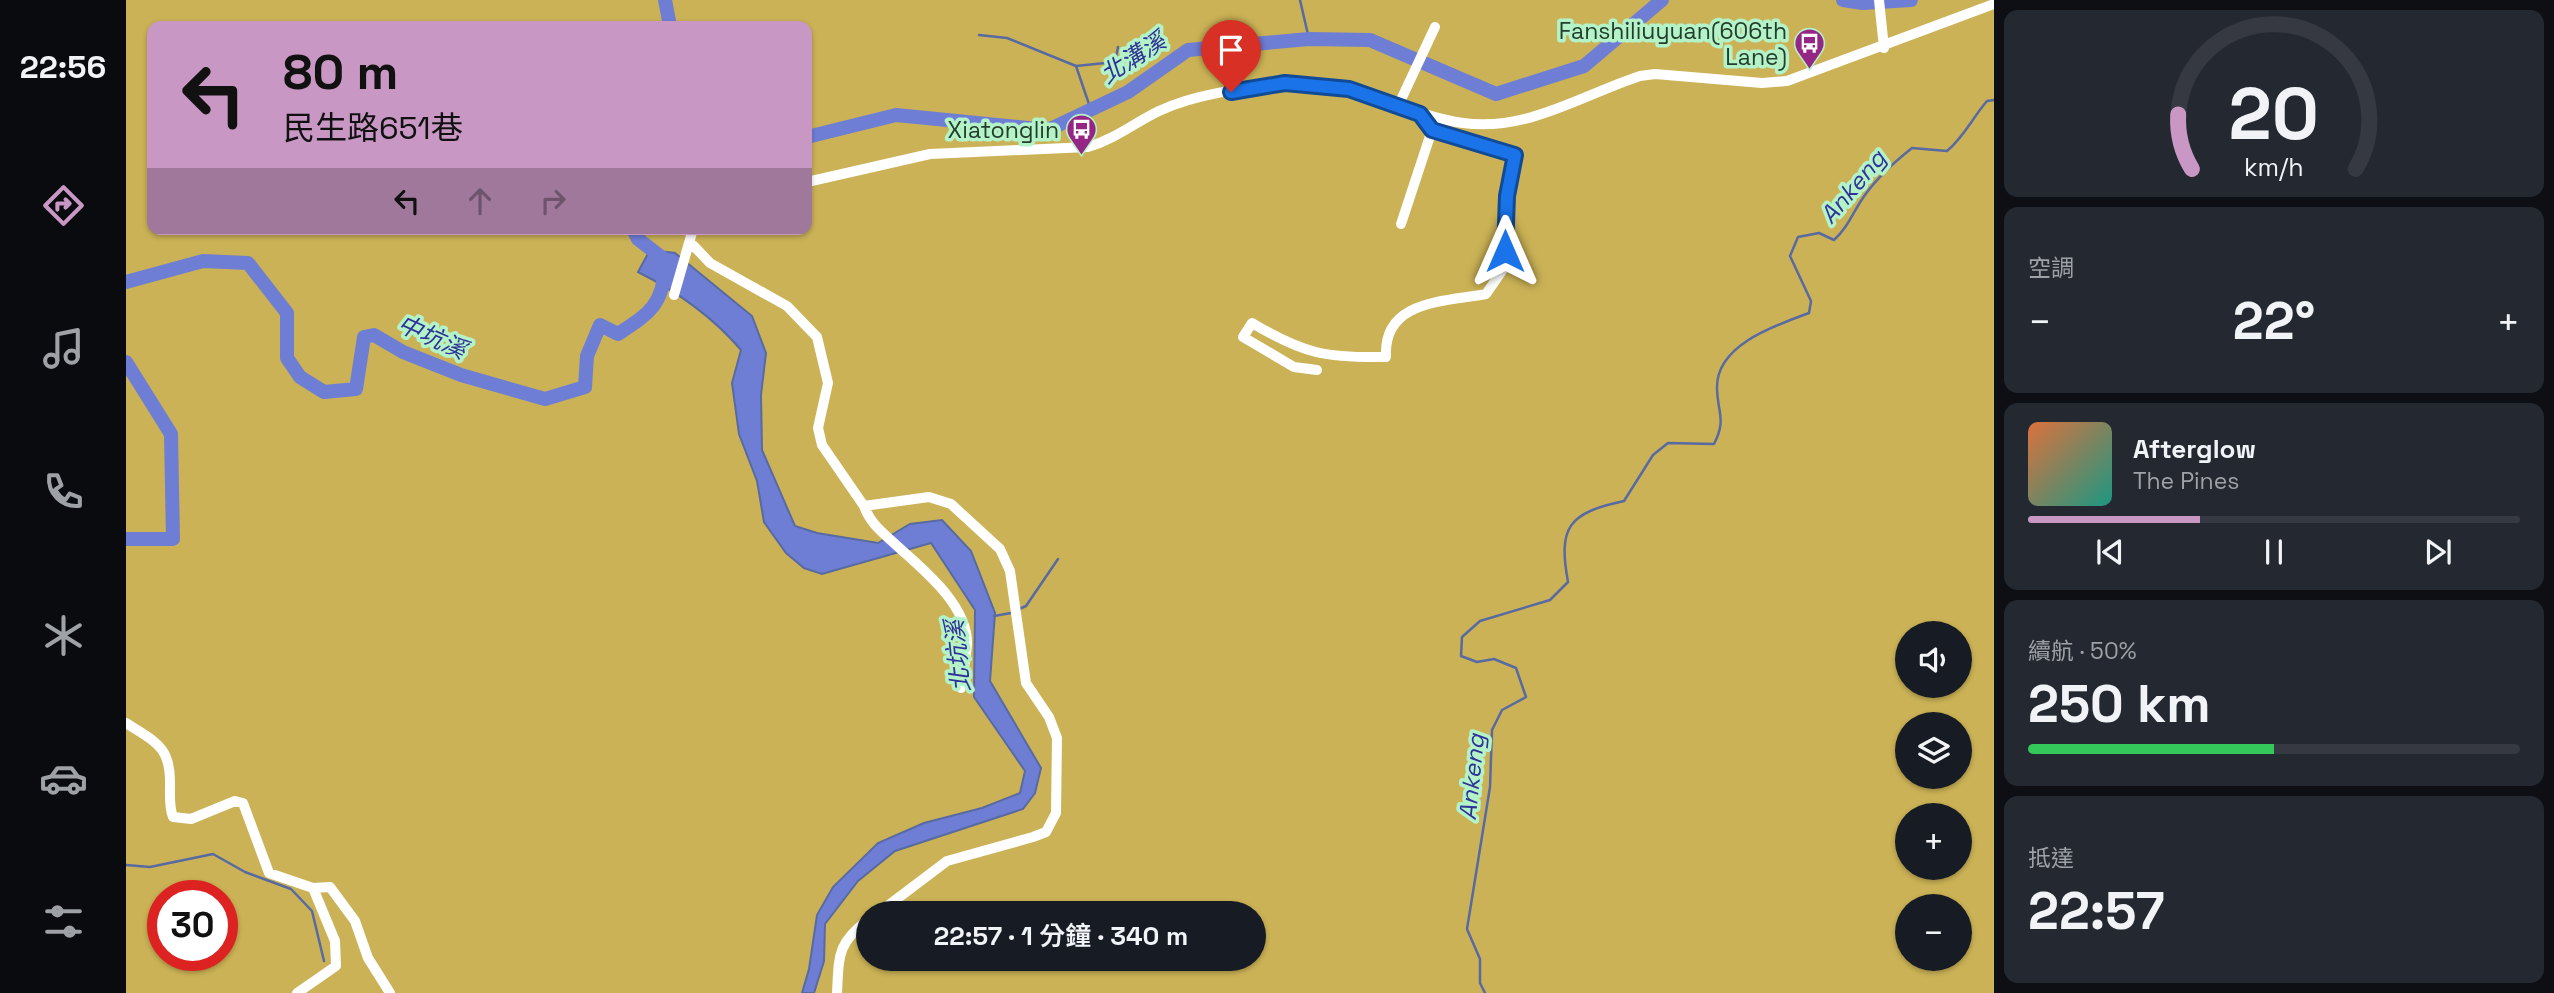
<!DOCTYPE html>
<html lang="zh-TW">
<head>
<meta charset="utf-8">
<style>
  :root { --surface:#171b24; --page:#242831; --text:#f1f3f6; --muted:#9ea1a6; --line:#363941; --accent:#c897c4 }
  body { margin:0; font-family:"Space Grotesk","Noto Sans TC",sans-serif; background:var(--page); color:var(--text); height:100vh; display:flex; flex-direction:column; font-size:26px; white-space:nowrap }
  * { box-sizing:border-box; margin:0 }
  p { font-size:23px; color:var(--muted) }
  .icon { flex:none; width:38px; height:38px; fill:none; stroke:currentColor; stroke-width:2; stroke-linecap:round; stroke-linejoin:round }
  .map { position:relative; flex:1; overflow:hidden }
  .sheet { display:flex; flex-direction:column; gap:10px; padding:10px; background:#0d0f14; width:560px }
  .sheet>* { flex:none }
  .hud { position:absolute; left:21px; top:21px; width:665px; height:214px; border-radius:14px; box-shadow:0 2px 5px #0004; background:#c897c4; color:#111; overflow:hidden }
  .fabs { position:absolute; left:1769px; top:621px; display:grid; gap:14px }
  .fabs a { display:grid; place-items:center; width:77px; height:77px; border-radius:50%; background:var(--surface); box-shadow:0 2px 5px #0004; font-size:35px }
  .speed { position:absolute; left:21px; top:880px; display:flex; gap:14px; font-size:35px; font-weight:700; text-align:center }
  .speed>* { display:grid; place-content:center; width:91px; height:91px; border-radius:50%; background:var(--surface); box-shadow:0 2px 5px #0004; line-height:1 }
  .speed .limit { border:10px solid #d22; background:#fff; color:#111 }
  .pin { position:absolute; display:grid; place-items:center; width:60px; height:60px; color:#fff; margin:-72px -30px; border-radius:50% 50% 50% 0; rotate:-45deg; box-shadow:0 0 7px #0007 }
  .pin .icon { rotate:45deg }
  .me { position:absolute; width:77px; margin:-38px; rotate:0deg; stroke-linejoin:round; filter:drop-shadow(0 0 5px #0008) }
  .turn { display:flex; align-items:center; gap:24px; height:147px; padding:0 21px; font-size:32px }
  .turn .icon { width:91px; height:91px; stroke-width:2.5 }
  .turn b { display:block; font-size:49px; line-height:60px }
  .lanes { display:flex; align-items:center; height:66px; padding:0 21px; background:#0003; justify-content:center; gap:35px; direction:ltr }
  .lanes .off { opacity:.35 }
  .big { font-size:52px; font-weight:600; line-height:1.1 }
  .sheet .tile { flex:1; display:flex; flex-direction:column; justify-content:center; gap:10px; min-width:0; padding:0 24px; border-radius:14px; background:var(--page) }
  .sheet .dial { align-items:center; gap:0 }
  .dial svg { height:182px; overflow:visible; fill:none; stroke:var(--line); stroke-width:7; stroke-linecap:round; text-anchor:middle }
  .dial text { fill:var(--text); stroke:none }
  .song { display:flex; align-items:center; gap:21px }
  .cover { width:84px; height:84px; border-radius:10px; background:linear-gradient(135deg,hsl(20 70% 55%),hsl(170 70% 35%)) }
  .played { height:7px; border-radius:4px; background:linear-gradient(90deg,var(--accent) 35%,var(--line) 35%) }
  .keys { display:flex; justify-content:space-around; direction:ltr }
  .heat { display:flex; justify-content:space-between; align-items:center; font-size:38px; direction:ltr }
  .charge { height:10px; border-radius:5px; background:linear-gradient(90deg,#34c759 50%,var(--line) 0) }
  .trip { position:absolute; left:730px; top:901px; width:410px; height:70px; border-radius:35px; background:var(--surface); box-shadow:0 2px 5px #0004; font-weight:600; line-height:70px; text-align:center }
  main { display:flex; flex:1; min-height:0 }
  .dock { display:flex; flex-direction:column; width:126px; justify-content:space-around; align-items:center; background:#090b0e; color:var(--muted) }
  .dock .icon { width:49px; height:49px }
  .dock .active { color:var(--accent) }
  .dock b { font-size:32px; color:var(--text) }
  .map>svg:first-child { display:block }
  .green { fill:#cbb256; fill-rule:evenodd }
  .water { fill:#6f7ed5; stroke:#586aa2; stroke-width:2 }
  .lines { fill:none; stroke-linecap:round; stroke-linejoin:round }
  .stream { stroke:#586aa2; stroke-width:2.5 }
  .river { stroke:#6f7ed5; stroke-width:14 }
  .minor { stroke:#fff; stroke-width:10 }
  .route-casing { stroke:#114b97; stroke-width:18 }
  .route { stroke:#1a73e8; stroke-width:12 }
  .labels { text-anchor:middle; stroke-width:7; stroke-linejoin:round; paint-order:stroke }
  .poi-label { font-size:23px; fill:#243d2c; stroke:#b4f3c8; text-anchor:end }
  .water-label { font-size:24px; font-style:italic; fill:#2f3298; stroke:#b4f3c8 }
</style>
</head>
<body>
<main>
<nav class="dock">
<b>22:56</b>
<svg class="icon active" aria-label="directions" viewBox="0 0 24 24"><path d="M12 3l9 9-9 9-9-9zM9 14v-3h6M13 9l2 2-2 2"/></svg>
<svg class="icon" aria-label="music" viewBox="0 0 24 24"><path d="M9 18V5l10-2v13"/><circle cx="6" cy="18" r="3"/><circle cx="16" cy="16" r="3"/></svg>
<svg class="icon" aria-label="phone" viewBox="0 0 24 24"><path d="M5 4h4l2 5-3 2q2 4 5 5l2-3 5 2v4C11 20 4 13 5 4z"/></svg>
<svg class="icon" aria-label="climate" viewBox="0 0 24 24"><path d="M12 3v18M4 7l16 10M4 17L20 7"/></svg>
<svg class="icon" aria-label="car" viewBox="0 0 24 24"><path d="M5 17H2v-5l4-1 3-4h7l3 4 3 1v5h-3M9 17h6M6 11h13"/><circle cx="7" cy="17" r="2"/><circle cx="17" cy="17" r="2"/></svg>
<svg class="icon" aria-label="filters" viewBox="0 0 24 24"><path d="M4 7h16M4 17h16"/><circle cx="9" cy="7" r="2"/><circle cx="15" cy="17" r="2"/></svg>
</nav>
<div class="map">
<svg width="1868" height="993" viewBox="0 0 1868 993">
  <rect width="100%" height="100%" fill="#a7e6bb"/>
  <!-- green -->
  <path class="green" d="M0,0H1868V993H0ZM26,26H681V229H26ZM1782,634H1834V686H1782ZM1782,724H1834V777H1782ZM1782,816H1834V868H1782ZM37,896H96V956H37ZM1782,906H1834V959H1782ZM742,914H1127V959H742Z"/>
  <!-- water -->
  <path class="water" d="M524,250L549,253L626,316L640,353L635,395L636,450L669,526L691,533L752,543L784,524L816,520L845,551L869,613L864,681L915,768L909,793L897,809L769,851L732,881L699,924L698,961L688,993H676L683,969L691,915L707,887L752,843L798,823L856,808L894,793L899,771L848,697L849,610L805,543L696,574L678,568L660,553L638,522L631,481L613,434L606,383L615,350C586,316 552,292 512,272Z"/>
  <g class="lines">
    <!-- stream -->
    <path class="stream" d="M1174,0L1183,39
      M853,35L881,38L950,66L965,110
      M950,66L989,62L992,47
      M891,610L900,606L932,559
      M868,616L885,613
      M0,865L24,867L87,854L119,872L165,889L186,911L198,961
      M1359,993L1354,983V959L1341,929L1364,787L1366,730L1376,710L1400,697L1390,668L1368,659L1351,662L1335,656L1336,637L1354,621L1424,600L1442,582C1432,527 1442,513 1498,501L1527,455L1542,443L1588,444C1601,419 1591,412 1591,387C1591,344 1651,325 1683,313L1685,301L1664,256L1672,237L1693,233L1708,240C1720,229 1724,219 1733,204C1745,184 1767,163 1786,148L1821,151C1838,137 1847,117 1861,101L1868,100"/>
    <!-- river -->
    <path class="river" d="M539,0L544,26
      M1717,0L1737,3L1785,0
      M681,137L770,115L922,130L1002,92L1062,50L1183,39L1244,40L1370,94L1458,66L1536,0
      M507,229L512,239L539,260
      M0,282L77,261L122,263L161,313V358L174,377L198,392L230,389L238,337L248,335L277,352L335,375L419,399L459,387L461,356L474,325L492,334C522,314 537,306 539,267
      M0,362L45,434L47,539H0"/>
    <!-- minor -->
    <path class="minor" d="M1753,0L1758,48
      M1273,104L1309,27
      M681,182L804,154L962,147C989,139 1008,123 1033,111C1069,94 1117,88 1157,84C1221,77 1276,114 1337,123C1401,132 1456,95 1514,76L1529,74L1636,83L1661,81L1868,4
      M1275,224L1306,130
      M564,242L584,263L661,306L691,337L702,383L692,428L696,445L738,506L803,497L825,504L874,549L884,571L900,683L923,717L931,738L930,813L920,832L907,837L821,861L751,914
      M548,295L567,229
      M1191,370L1168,367L1117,337L1126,323C1178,354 1200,358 1260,357C1257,300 1318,302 1360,294L1378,268L1379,215L1389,155L1306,130L1294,113
      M738,506C744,523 756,532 769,544C795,568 842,604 841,644C840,658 837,673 835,688
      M0,723C29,742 45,746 44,785C44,796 43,807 47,817L65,819L109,801L117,803L143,873L187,888L204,887L229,921L242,958L264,993
      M171,993L210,966L209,941L187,888
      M711,993C713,956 711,943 742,920"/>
  </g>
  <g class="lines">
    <defs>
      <path id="route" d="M1105,92L1159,83L1223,89L1294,114L1306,130L1389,155L1381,196L1379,251"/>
    </defs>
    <!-- route casing -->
    <use href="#route" class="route-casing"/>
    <!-- route -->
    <use href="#route" class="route"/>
  </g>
  <!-- icons -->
  <defs>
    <symbol id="bus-pin" viewBox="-11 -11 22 30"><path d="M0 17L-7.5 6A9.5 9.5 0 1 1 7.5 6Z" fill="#952686" stroke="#b4f3c8"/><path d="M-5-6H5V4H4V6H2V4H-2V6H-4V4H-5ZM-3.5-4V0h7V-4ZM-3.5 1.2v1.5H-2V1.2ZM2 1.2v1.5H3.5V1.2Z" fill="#fff"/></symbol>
  </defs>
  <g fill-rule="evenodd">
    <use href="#bus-pin" x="1666" y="26" width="35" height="47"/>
    <use href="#bus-pin" x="938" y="112" width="35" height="47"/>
  </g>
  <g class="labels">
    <!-- poi labels -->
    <g class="poi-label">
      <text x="1661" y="39">Fanshiliuyuan(606th<tspan x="1661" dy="26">Lane)</tspan></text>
      <text x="933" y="138">Xiatonglin</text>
    </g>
    <!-- water labels -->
    <g class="water-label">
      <text transform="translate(1007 58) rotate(-33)" y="8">北溝溪</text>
      <text transform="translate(1727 187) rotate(-50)" y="8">Ankeng</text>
      <text transform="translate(306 337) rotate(24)" y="8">中坑溪</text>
      <text transform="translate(832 656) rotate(-96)" y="8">北坑溪</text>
      <text transform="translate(1346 777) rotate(-84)" y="8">Ankeng</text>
    </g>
  </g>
</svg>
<div class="fabs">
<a><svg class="icon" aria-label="sound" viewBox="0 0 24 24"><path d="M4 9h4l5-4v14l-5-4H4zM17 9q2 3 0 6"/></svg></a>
<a><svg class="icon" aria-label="layers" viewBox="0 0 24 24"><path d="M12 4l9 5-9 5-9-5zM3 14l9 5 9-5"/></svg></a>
<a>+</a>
<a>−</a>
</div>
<div class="speed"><div class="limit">30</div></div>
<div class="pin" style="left:1105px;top:92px;background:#d93025"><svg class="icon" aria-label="arrive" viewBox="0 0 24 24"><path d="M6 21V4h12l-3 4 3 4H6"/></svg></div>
<svg class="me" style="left:1379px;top:251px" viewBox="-20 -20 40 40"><path d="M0-17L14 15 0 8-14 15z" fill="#1a73e8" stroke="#fff" stroke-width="4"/></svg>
<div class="trip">22:57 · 1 分鐘 · 340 m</div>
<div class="hud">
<div class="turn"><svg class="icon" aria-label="left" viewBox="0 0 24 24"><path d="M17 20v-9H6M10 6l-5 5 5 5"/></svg><div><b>80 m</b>民生路651巷</div></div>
<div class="lanes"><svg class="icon" aria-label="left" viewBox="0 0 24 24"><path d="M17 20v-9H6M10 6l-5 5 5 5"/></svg><svg class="icon off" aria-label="ahead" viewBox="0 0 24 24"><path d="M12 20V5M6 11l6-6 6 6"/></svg><svg class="icon off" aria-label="right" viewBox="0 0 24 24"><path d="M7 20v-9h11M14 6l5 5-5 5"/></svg></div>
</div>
</div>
<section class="sheet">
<div class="tile dial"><svg viewBox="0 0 100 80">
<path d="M14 69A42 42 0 1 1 86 69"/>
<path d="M14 69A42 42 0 0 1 8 45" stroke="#c897c4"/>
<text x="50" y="56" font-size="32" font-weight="700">20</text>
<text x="50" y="72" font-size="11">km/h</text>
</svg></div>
<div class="tile"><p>空調</p>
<div class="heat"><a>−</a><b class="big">22°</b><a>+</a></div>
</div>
<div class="tile">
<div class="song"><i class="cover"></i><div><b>Afterglow</b><p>The Pines</p></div></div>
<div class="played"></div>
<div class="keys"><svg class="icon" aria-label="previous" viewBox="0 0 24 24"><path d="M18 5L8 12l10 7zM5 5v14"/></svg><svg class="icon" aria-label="pause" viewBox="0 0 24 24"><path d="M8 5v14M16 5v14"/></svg><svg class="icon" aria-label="next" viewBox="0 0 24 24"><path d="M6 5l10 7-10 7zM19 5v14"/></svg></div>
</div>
<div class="tile"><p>續航 · 50%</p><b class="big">250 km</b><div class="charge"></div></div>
<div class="tile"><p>抵達</p><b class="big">22:57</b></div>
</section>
</main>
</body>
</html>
